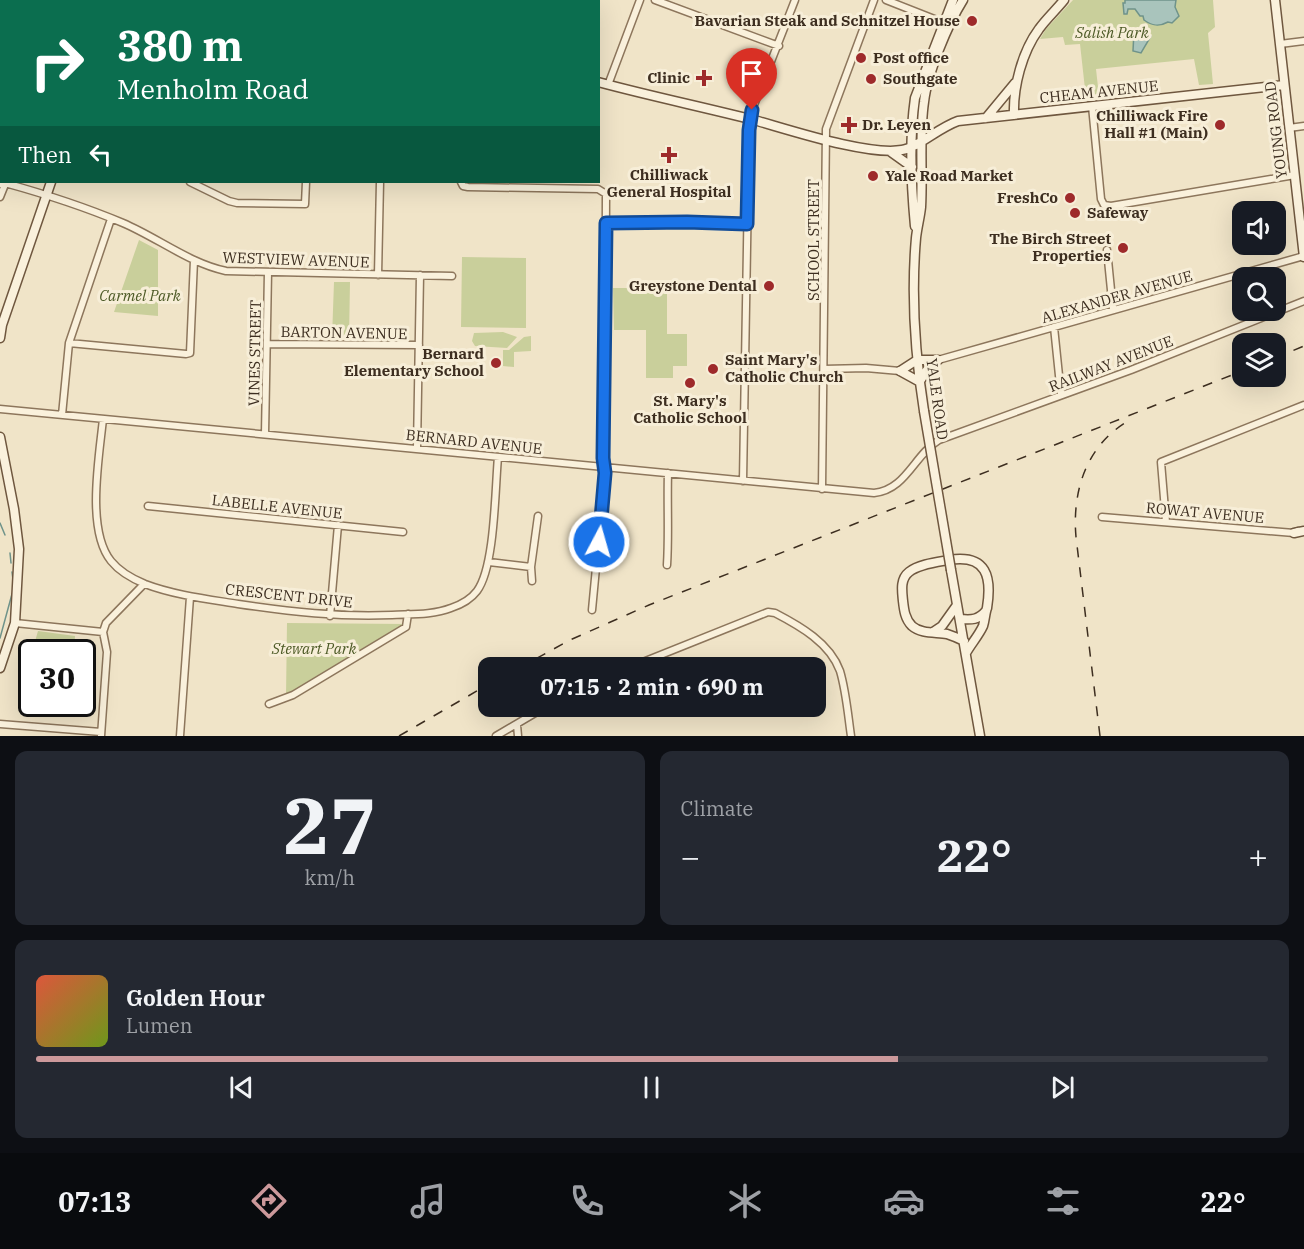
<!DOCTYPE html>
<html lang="en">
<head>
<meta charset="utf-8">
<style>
  :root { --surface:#171b24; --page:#242831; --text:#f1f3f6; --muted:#9ea1a6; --line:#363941; --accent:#cc999b }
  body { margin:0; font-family:"IBM Plex Serif",serif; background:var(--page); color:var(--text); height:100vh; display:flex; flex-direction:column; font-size:22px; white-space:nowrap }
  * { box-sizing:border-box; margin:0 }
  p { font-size:20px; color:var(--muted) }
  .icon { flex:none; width:33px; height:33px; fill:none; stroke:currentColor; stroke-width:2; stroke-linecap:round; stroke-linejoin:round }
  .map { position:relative; height:736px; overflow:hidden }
  .sheet { display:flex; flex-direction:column; gap:15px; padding:15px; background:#0d0f14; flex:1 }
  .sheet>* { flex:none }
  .top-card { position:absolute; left:0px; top:0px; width:600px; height:183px; box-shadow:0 6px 24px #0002; background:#0b6e4f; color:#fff; overflow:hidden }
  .tools { position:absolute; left:1232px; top:201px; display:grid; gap:12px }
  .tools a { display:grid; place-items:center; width:54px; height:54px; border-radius:12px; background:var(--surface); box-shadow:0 6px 24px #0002; font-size:30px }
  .speed { position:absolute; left:18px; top:639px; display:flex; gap:12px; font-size:30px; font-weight:700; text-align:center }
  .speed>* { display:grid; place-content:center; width:78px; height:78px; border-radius:50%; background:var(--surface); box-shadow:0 6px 24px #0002; line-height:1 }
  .speed .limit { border:3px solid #111; border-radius:9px; background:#fff; color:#111 }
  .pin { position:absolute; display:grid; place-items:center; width:51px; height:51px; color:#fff; margin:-62px -26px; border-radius:50% 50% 50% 0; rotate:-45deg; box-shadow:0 0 6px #0007 }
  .pin .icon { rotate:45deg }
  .me { position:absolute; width:66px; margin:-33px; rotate:6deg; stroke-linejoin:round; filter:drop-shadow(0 0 4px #0008) }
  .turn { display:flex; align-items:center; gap:21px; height:126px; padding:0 18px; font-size:27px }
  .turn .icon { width:78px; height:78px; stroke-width:2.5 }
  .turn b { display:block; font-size:42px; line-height:51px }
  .then { display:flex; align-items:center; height:57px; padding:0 18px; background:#0003; gap:12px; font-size:22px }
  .big { font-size:45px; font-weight:800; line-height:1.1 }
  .sheet .widget { flex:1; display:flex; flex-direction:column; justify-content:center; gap:9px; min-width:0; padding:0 21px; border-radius:12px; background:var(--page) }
  .sheet .dial { align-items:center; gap:0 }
  .dial b { font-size:78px; line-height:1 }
  .song { display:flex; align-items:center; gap:18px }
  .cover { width:72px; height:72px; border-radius:9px; background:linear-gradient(135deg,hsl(10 70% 55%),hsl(80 70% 35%)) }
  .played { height:6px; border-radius:3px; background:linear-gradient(90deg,var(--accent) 70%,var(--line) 70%) }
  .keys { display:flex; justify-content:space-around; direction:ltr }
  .heat { display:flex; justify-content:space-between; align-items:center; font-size:33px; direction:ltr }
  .sheet .tiles { flex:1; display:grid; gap:15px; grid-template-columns:1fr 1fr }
  .widget:last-child { grid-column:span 2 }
  .trip { position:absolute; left:478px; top:657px; width:348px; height:60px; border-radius:12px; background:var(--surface); box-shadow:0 6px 24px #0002; font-weight:800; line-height:60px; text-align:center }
  .menu { display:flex; height:96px; justify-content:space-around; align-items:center; background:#090b0e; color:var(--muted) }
  .menu .icon { width:42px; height:42px }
  .menu .active { color:var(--accent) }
  .menu b { font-size:27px; color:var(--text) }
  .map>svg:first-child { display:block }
  .green { fill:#c9cf9b }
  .water { fill:#a9c4bc; stroke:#6f938a; stroke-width:1.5 }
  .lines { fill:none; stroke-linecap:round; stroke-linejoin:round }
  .stream { stroke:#6f938a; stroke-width:1.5 }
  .street-casing { stroke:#8d765c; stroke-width:9 }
  .secondary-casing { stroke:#6f573f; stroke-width:11 }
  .street { stroke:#faf1dc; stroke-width:6 }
  .secondary { stroke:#faf1dc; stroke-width:8 }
  .rail { stroke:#3d2e20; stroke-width:1.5; stroke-dasharray:10 10; stroke-linecap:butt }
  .secondary-bridge-casing { stroke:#6f573f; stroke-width:11; stroke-linecap:butt }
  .secondary-bridge { stroke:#faf1dc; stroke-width:8 }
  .route-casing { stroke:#114b97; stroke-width:15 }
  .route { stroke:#1a73e8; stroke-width:10 }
  .poi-dot { fill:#9e2a2b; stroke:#f7eed8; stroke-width:2 }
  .labels { text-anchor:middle; stroke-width:6; stroke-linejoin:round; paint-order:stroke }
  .poi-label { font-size:15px; font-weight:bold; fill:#3d2e20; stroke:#f7eed8; text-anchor:end }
  .park-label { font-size:15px; font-style:italic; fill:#4d5a26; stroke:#f7eed8 }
  .street-label { font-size:15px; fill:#3d2e20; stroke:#f7eed8 }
</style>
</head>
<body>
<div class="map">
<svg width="1304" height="736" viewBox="0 0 1304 736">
  <rect width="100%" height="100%" fill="#f0e4c8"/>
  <!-- green -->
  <path class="green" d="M0,0H102L2,2L0,92Z
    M312,0H505L318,2Z
    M1073,0H1213L1215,27L1208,33L1213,84L1199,85L1194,59L1096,69L1099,96L1086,98L1080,44L1065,45L1063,37L1040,39L1046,29Z
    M139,240L158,250V316L114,312Z
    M462,257L526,258V328L461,327Z
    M334,282H350L349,338H332Z
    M613,288H667V334H687V366H673V378H646V330H614Z
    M503,332L517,337L507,348L475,346L472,341L474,333Z
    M531,336V351L514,352V367L503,366V350H509L524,337Z
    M287,623L407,624L286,696Z
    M38,631L75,636L74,652H32Z
    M31,656V693L22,692Z"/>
  <!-- water -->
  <path class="water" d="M1125,0H1176L1175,7L1179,16L1172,23L1168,22C1159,27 1152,26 1144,20L1143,16H1140L1135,9H1128L1127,14H1124L1123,3H1125Z
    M1140,29L1151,36L1141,53L1133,51L1134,31Z"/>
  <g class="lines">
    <!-- stream -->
    <path class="stream" d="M0,523L5,535
      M10,553L11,563
      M12,572L13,580
      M0,638L12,594"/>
    <defs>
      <path id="street" d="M655,0L779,46
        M886,0L947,24
        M188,2V0
        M512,2V0
        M1280,44L1304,41
        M608,85L640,0
        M1092,106L1101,199L1104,205L1111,206L1295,175
        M0,128H2
        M1289,128L1304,126
        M190,182L229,201L237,203L305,204L306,182
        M461,182L463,186L468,187L598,189L606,194L605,420L603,458L605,473L592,610
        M0,184L5,183C45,194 85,207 123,223C158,238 189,263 226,271L452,276
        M0,197L6,182
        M606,223L687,222L747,224
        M1107,250L1113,310
        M378,275L380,182
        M1054,327L1061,395
        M69,343L186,354L190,353L194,260
        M268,344L419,345
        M938,360L1304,256
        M824,369L866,368L900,371
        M0,409L874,493C906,490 914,455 939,440L1131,370L1304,301
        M62,415L69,343L111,219
        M103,419C99,458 86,530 111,561C119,571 133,579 145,584C174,595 207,599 238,604C292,612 337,617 392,615C411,614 433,615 451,608C460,605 471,599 477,591C495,567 495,489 498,457
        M265,434L268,272
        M417,448L420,275
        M743,481L749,130L752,110L795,0
        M822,489L826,129L874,0
        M148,506L403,532
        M1102,517L1294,533L1298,531
        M1166,522L1161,462L1304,405
        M489,562L531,567
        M667,565C669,534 667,504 668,473
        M532,581L531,567L538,516
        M330,616L338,525
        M15,623L103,632L106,623L144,584
        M628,668L768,612L775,613C800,626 830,643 840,671C846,691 848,715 851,736
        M269,704L293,695L406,627L408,614
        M0,724L101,732
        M517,725L518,736
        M101,736L107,652L103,632
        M180,736L190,597
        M496,736L547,706"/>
      <path id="secondary" d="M279,0L285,2
        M1275,0L1304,257
        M105,2L106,0
        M119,2V0
        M598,82C650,96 703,107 754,120C790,130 868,156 902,150C919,147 938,128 958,121L1284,85
        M1014,115C1013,87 1022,52 1039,29C1046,19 1056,10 1064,0
        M986,118L1015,83
        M891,152L912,167
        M915,226C911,184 909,140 915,98L953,0
        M0,338L2,325L51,182
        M900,371L917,360H938
        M900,371L920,382
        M920,381L927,370L938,360
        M924,411C915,354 911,295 916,238C917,228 920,217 921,207C923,172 919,136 924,102C927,74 948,24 963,0
        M0,437L14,509L19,549L15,623L0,668
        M1294,533L1304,531
        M951,570L980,736
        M960,619C972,620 978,620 986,611
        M933,632L942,626L957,605
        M964,641C958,638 953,636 947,634C936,632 921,634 912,626C905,619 904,610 903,601C902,591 900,579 909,572C919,564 938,562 949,560C987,554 992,577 987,608C985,613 985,620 983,626C979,635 971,644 966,653"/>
    </defs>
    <!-- street casing -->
    <use href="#street" class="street-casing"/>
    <!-- secondary casing -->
    <use href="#secondary" class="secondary-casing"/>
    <!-- street -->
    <use href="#street" class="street"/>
    <!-- secondary -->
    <use href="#secondary" class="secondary"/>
    <!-- rail -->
    <path class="rail" d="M1275,358L1304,346
      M519,668L570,640L649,605L1242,371
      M399,736L489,684
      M1100,736L1076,537C1072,491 1086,446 1128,421"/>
    <defs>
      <path id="secondary-bridge" d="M924,411L951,570"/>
    </defs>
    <!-- secondary-bridge casing -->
    <use href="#secondary-bridge" class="secondary-bridge-casing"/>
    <!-- secondary-bridge -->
    <use href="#secondary-bridge" class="secondary-bridge"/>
  </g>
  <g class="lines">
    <defs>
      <path id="route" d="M599,542L605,473L603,458L606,223L687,222L747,224L749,130L752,110"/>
    </defs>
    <!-- route casing -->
    <use href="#route" class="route-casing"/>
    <!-- route -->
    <use href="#route" class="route"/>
  </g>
  <!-- markers -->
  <g class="poi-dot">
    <circle cx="972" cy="21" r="6"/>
    <circle cx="861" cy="58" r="6"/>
    <path d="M701 69h6v6h6v6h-6v6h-6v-6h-6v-6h6z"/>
    <circle cx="871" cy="79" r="6"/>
    <path d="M846 116h6v6h6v6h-6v6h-6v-6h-6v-6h6z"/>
    <circle cx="1220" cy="125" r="6"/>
    <path d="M666 146h6v6h6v6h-6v6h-6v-6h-6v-6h6z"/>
    <circle cx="873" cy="176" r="6"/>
    <circle cx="1070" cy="198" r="6"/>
    <circle cx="1075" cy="213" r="6"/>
    <circle cx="1123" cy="248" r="6"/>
    <circle cx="769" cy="286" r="6"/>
    <circle cx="496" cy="363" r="6"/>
    <circle cx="713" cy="369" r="6"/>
    <circle cx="690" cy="383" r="6"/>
  </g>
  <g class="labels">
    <!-- poi labels -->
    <g class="poi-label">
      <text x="960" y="26">Bavarian Steak and Schnitzel House</text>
      <text x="873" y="63" text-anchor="start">Post office</text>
      <text x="690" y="83">Clinic</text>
      <text x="883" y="84" text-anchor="start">Southgate</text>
      <text x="1208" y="121">Chilliwack Fire<tspan x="1208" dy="17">Hall #1 (Main)</tspan></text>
      <text x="862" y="130" text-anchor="start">Dr. Leyen</text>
      <text x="669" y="180" text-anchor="middle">Chilliwack<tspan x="669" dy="17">General Hospital</tspan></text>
      <text x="885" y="181" text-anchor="start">Yale Road Market</text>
      <text x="1058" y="203">FreshCo</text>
      <text x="1087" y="218" text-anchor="start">Safeway</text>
      <text x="1111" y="244">The Birch Street<tspan x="1111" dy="17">Properties</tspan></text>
      <text x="757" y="291">Greystone Dental</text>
      <text x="484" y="359">Bernard<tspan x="484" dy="17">Elementary School</tspan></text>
      <text x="725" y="365" text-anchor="start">Saint Mary's<tspan x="725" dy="17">Catholic Church</tspan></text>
      <text x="690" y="406" text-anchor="middle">St. Mary's<tspan x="690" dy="17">Catholic School</tspan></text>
    </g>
    <!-- park labels -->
    <g class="park-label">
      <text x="1112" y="38">Salish Park</text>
      <text x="140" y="301">Carmel Park</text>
      <text x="314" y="654">Stewart Park</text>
    </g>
    <!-- street labels -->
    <g class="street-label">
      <text transform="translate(1099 92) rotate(-6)" y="5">CHEAM AVENUE</text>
      <text transform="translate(1276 130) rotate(-97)" y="5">YOUNG ROAD</text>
      <text transform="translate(814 240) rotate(-90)" y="5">SCHOOL STREET</text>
      <text transform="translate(296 260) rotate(2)" y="5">WESTVIEW AVENUE</text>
      <text transform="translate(1117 297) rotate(-16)" y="5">ALEXANDER AVENUE</text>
      <text transform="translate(344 333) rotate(1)" y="5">BARTON AVENUE</text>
      <text transform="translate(255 353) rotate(-89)" y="5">VINES STREET</text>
      <text transform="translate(1111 364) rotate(-21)" y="5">RAILWAY AVENUE</text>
      <text transform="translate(937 399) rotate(82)" y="5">YALE ROAD</text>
      <text transform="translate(474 442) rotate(6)" y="5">BERNARD AVENUE</text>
      <text transform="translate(277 507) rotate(6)" y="5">LABELLE AVENUE</text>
      <text transform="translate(1205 513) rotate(5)" y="5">ROWAT AVENUE</text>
      <text transform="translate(289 596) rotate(6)" y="5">CRESCENT DRIVE</text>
    </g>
  </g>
</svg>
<div class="tools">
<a><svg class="icon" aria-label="sound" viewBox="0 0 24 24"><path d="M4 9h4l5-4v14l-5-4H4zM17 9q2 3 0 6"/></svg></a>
<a><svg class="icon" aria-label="search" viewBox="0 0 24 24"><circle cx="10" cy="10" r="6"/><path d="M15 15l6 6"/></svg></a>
<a><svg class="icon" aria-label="layers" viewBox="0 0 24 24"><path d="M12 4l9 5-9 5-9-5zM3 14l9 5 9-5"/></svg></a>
</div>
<div class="speed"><div class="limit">30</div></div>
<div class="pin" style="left:752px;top:110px;background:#d93025"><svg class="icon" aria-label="arrive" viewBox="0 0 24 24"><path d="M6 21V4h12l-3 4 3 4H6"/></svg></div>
<svg class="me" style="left:599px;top:542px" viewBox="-20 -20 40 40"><circle r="17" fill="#1a73e8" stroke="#fff" stroke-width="3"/><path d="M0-11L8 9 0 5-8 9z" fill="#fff"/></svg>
<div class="trip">07:15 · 2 min · 690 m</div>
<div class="top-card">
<div class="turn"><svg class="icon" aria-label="right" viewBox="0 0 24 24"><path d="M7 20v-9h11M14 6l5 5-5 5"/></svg><div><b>380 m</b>Menholm Road</div></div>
<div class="then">Then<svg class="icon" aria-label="left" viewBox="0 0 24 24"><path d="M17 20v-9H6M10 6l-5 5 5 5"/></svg></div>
</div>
</div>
<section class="sheet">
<div class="tiles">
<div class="widget dial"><b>27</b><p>km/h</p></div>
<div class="widget"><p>Climate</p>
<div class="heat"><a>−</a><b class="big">22°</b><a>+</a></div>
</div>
<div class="widget">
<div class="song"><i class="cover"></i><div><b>Golden Hour</b><p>Lumen</p></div></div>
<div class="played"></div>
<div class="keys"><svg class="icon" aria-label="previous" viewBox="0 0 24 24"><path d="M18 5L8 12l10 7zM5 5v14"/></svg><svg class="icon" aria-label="pause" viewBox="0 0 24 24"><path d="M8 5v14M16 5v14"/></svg><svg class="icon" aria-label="next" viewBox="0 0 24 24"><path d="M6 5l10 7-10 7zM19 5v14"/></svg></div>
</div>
</div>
</section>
<nav class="menu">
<b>07:13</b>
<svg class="icon active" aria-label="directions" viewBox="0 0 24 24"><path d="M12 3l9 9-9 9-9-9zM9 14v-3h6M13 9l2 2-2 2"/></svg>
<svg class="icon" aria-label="music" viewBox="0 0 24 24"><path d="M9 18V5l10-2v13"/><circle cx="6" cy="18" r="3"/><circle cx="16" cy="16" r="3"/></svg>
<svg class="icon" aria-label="phone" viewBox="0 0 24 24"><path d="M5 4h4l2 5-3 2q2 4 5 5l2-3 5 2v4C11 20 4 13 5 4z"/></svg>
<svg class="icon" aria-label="climate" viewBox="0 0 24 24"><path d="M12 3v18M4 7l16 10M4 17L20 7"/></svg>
<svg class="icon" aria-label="car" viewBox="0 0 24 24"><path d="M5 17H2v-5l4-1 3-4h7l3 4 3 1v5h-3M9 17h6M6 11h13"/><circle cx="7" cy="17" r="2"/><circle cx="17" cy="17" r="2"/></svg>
<svg class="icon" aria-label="filters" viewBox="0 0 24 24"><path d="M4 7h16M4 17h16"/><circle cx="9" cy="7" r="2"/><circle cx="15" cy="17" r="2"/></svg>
<b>22°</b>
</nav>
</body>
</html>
